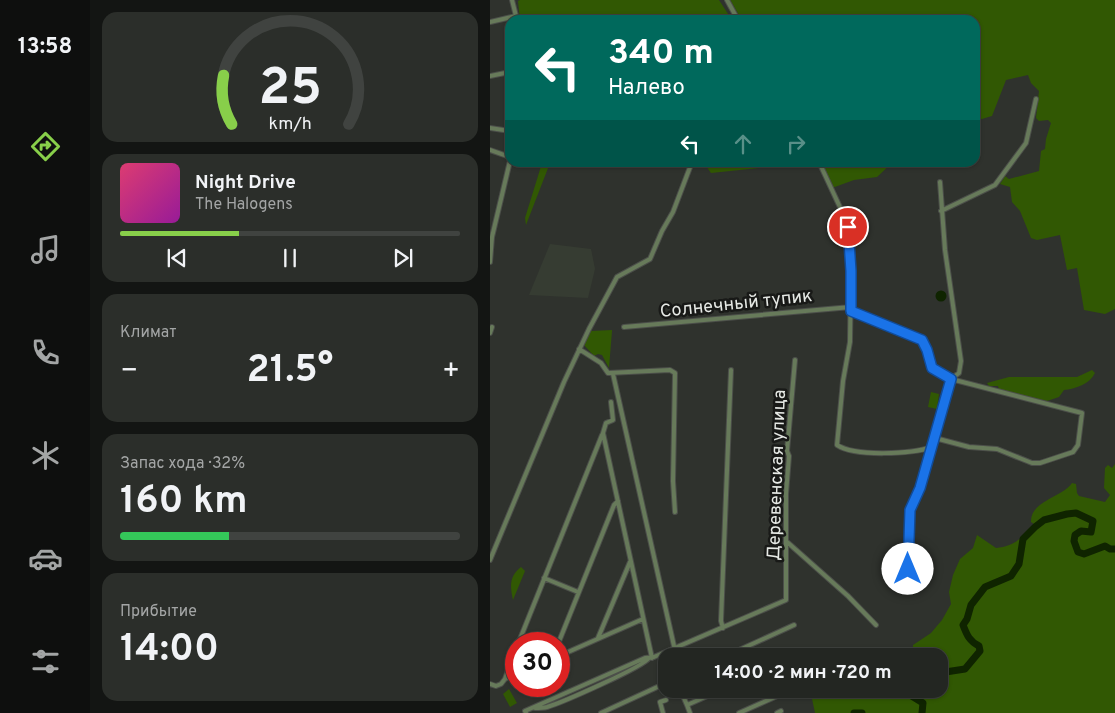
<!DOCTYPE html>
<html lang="ru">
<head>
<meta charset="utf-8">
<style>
  :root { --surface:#232622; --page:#2b2e2a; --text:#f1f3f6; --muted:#a3a5a5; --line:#404340; --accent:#88cf4a }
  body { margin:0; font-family:Overpass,sans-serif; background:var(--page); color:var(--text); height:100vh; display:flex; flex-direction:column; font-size:19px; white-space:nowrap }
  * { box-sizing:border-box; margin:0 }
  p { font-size:16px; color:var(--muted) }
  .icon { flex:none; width:28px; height:28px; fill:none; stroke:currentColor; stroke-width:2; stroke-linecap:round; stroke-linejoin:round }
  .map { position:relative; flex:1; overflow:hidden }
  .side { display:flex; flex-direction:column; gap:12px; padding:12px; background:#131513; width:400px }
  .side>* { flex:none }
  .top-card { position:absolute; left:15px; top:15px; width:475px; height:152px; border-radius:15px; box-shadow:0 1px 4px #0004,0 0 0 1px var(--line); background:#00695c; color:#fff; overflow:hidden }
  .speed { position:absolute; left:15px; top:632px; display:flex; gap:10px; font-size:25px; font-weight:700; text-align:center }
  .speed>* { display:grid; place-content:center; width:65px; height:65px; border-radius:50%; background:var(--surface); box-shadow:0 1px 4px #0004,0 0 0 1px var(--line); line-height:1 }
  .speed .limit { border:8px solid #d22; background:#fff; color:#111 }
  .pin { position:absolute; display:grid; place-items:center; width:42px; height:42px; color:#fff; margin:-21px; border:2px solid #fff; border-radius:50%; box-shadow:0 1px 5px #0007 }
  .me { position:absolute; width:55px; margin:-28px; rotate:0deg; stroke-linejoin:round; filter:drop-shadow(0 0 4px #0008) }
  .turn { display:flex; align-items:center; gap:18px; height:105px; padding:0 20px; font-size:22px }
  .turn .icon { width:65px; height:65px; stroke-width:2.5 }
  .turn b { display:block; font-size:35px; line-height:42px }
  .lanes { display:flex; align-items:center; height:48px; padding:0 20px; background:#0003; justify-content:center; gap:25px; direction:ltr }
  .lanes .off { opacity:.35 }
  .big { font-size:38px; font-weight:700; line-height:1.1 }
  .side .card { flex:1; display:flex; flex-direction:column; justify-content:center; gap:8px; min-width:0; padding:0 18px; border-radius:15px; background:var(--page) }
  .side .dial { align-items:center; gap:0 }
  .dial svg { height:130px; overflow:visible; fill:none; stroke:var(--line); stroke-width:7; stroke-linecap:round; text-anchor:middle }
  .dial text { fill:var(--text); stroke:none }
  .song { display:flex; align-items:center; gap:15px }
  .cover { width:60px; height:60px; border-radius:8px; background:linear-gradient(135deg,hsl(340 70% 55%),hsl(300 70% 35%)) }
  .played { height:5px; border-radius:2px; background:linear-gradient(90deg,var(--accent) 35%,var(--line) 35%) }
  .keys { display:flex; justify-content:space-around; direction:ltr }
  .heat { display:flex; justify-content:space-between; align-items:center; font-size:28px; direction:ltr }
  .charge { height:8px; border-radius:4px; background:linear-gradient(90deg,#34c759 32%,var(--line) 0) }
  .trip { position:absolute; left:168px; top:648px; width:290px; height:50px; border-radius:15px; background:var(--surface); box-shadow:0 1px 4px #0004,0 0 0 1px var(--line); font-weight:700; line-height:50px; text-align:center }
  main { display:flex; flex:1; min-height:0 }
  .dock { display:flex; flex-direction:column; width:90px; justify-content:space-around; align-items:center; background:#0e0f0e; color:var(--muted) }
  .dock .icon { width:35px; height:35px }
  .dock .current { color:var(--accent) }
  .dock b { font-size:22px; color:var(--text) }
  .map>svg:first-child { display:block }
  .built { fill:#363c32 }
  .green { fill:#315803 }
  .water { fill:#0f2400 }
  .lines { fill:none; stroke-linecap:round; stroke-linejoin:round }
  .river { stroke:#0f2400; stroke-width:7 }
  .minor-casing { stroke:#4c4f4a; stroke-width:6 }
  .minor { stroke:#677a5a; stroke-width:4 }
  .route-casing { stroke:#114b97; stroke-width:12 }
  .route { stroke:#1a73e8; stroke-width:9 }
  .labels { text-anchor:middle; stroke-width:5; stroke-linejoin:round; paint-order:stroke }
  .street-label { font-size:18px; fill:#e6e9e5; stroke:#181917 }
</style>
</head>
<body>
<main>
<nav class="dock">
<b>13:58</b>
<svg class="icon current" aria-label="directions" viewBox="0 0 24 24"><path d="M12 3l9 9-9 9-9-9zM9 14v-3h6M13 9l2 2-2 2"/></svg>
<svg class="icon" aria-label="music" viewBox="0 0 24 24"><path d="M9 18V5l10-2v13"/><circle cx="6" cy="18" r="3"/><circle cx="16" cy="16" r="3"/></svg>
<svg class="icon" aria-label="phone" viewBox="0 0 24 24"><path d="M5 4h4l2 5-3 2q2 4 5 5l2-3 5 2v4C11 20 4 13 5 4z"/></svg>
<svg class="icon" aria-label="climate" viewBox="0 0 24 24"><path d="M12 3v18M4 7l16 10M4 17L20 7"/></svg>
<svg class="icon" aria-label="car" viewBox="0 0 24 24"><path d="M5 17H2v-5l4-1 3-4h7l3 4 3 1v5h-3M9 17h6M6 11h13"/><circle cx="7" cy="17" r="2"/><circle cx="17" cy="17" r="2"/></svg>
<svg class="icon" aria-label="filters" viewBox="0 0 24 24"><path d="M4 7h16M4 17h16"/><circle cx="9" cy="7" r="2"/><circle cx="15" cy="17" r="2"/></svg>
</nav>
<section class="side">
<div class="card dial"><svg viewBox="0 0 100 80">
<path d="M14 69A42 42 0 1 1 86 69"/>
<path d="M14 69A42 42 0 0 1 9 39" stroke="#88cf4a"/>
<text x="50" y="56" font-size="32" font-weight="700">25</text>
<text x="50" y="72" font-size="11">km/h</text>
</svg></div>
<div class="card">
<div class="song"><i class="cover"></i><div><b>Night Drive</b><p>The Halogens</p></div></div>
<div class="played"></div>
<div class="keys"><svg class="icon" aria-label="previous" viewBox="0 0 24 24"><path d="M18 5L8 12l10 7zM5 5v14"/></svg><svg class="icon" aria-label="pause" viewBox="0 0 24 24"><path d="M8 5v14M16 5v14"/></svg><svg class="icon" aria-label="next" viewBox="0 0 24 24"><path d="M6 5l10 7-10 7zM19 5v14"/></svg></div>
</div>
<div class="card"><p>Климат</p>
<div class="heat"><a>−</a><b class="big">21.5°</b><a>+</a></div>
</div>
<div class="card"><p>Запас хода · 32%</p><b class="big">160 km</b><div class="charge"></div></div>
<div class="card"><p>Прибытие</p><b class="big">14:00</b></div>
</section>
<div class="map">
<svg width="625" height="713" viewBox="0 0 625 713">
  <rect width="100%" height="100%" fill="#2f322d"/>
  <!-- built -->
  <path class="built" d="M60,244L101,249L105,269L98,298L39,295Z"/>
  <!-- green -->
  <path class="green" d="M30,0H229L242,20H30L28,1Z
    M240,0H625V309L615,314L594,310L587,268L577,270L570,235L547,240L541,238L530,211L522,202L520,187L510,184L515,176L519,179L549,171L551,151L555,149L556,139L561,123L558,120L549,121L546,118L549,91L541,83L538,75L516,80L502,116L485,121V20H252Z
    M52,163H60L36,225L35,218Z
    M206,163V162L319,163L221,173L216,166L207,165Z
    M332,163H402L387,177L364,180L342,188Z
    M122,330V331L119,368L112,355L108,354L104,356L94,345L101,331Z
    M602,370L605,373C600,384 585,389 574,390L569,397L557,401L509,390L508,386H499L497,383L519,377H587Z
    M441,392L449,394L447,409L438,407Z
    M625,464V713H325L321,694L337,699L351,689H383L398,698L412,689H449V656H430L423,650V645L441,633L452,620L461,604L459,592L463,575L470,559L483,548L487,535L506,548C525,546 532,538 544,524L541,522C540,501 573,497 582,483L586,484L587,493L589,496L615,502L620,495L614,488L615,468L618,465L622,468Z
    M31,567L35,571L23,600C20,587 19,576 31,567Z
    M19,689L27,703L20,707L13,694Z"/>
  <!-- water -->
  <path class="water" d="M445.5 296a5.5 5.5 0 1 1 11 0a5.5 5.5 0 1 1-11 0Z"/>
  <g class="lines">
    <!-- river -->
    <path class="river" d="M449,673L475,669L490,651L489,646C479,641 477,635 473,625L477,619L481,605L495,587L521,576L529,564L533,539L545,527L554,520L577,514L586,513L603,521L601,532L591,531L585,535L584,541L588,552L594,554L615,546L620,549H625
      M423,689L420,695L433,703L432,713
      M364,713H372"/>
    <defs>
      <path id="minor" d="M22,0L27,20
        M237,0L248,20
        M0,22L26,16
        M0,76L20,72
        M0,128L20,131
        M0,150L20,157
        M329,162L355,218L361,271L360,342L353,381L347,445C365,457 422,454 442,447
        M451,211L505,185L536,143L546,99
        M0,262L2,237L20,161
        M361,311L432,340L437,350L442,368L461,379L592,413L588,445L583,452L550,463H542L507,449L479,447L445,438
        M134,327L361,307
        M0,333L2,327
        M89,349L111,363L118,373L180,370L185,373L183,481L185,512
        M123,374L184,646
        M121,402L123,420L116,423L113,433L162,658
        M296,541L358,596L386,625
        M0,560L74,382L99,329L127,277L160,259L172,231L183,212L202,162
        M418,569L420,510L430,488L461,379L469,373L471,361L455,250L450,182
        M54,578L88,592
        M233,628L231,621L241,370
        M108,638L140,562
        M28,644L112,435
        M68,644L124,505L128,501
        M69,656L153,619
        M236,656L304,625
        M15,679L26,648
        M0,684L6,686L11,684L15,679L26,674
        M190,689L197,705L233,689
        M197,705L200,713
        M45,708C49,708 53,708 57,707C71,703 153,667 159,658
        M36,713L35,711L155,658L164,657L296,600V494L299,456L297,451L305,360
        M111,713L176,683
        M173,713L170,702L176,700
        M249,713L303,689
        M287,713L291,711"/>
    </defs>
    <!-- minor casing -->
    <use href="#minor" class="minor-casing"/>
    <!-- minor -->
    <use href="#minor" class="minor"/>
  </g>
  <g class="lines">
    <defs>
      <path id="route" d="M358,227L361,271V311L432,340L437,350L442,368L461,379L430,488L420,510L418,569"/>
    </defs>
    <!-- route casing -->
    <use href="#route" class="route-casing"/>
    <!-- route -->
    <use href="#route" class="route"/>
  </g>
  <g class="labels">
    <!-- street labels -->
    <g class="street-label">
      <text transform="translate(246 303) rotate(-6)" y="6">Солнечный тупик</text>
      <text transform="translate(286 475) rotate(-88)" y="6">Деревенская улица</text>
    </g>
  </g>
</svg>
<div class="speed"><div class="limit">30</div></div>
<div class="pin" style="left:358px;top:227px;background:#d93025"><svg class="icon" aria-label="arrive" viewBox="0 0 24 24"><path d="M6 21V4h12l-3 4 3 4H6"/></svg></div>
<svg class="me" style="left:418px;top:569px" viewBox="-20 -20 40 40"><circle r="19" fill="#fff"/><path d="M0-13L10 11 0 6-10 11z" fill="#1a73e8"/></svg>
<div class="trip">14:00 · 2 мин · 720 m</div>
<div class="top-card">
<div class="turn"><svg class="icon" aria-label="left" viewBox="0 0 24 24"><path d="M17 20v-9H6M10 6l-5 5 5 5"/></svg><div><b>340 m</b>Налево</div></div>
<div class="lanes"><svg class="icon" aria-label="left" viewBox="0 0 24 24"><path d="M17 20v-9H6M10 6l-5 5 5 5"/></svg><svg class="icon off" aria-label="ahead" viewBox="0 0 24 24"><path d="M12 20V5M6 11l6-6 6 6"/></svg><svg class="icon off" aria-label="right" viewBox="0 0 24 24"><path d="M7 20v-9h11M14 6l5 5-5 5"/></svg></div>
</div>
</div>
</main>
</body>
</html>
